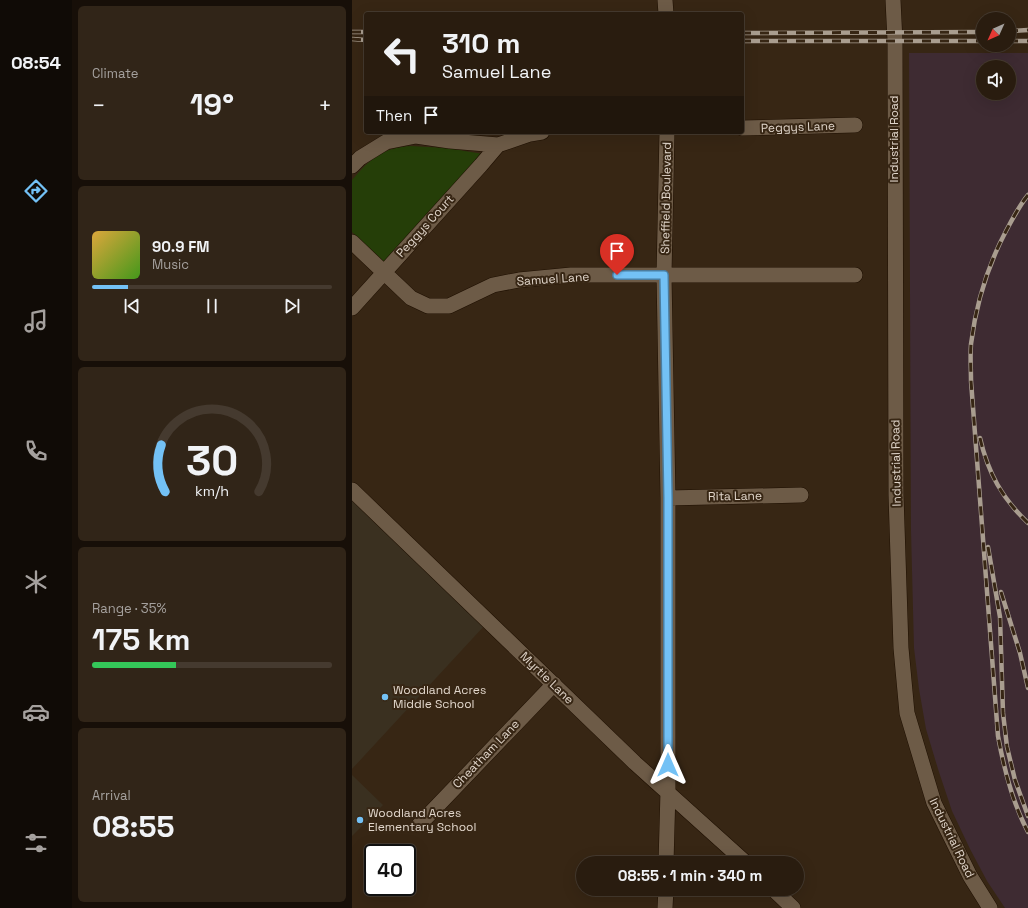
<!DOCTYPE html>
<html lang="en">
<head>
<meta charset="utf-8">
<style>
  :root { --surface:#291c0f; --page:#312518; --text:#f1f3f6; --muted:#a5a19e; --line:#453a2f; --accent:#73c1f5 }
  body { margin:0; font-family:"Space Grotesk",sans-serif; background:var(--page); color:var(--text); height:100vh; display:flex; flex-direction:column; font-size:15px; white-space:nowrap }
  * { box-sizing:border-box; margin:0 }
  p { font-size:13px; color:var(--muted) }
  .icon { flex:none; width:22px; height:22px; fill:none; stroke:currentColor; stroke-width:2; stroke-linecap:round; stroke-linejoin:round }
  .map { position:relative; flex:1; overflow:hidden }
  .side { display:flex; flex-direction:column; gap:6px; padding:6px; background:#170f08; width:280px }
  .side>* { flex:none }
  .top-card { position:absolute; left:12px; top:12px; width:380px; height:122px; border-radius:4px; box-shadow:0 4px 16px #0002,0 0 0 1px var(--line); background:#291c0f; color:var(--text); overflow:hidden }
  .needle { width:26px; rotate:225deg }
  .tools { position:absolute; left:624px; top:12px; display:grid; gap:8px }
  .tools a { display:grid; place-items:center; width:40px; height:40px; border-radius:50%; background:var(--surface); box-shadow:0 4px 16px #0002,0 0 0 1px var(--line); font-size:20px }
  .speed { position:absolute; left:12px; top:844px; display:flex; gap:8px; font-size:20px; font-weight:700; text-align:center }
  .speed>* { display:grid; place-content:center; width:52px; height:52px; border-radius:50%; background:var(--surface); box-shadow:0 4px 16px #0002,0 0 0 1px var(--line); line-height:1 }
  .speed .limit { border:2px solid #111; border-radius:6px; background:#fff; color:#111 }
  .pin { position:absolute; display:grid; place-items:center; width:34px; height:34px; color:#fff; margin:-41px -17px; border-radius:50% 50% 50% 0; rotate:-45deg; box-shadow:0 0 4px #0007 }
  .pin .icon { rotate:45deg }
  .me { position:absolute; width:44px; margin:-22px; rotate:0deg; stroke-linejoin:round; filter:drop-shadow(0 0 3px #0008) }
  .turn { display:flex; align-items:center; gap:14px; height:84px; padding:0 12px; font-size:18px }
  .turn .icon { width:52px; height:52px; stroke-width:2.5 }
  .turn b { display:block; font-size:28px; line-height:34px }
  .then { display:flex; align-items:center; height:38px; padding:0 12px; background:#0003; gap:8px; font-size:15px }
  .big { font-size:30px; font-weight:700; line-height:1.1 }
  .side .widget { flex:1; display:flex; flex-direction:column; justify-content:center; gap:6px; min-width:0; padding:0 14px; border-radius:6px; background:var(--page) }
  .side .dial { align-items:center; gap:0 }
  .dial svg { height:104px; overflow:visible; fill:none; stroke:var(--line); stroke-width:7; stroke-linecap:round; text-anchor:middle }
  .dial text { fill:var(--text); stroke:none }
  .song { display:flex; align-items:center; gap:12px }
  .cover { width:48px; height:48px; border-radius:6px; background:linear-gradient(135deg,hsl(40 70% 55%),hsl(100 70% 35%)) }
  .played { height:4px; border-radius:2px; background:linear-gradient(90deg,var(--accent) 15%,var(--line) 15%) }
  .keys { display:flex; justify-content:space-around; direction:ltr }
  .heat { display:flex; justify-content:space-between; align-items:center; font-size:22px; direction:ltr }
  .charge { height:6px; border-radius:3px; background:linear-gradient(90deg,#34c759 35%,var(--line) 0) }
  .trip { position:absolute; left:224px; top:856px; width:228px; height:40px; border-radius:20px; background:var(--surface); box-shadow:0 4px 16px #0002,0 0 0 1px var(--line); font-weight:700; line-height:40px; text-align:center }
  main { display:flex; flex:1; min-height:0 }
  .tab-bar { display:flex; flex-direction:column; width:72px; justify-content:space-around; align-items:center; background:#100b06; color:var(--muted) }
  .tab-bar .icon { width:28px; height:28px }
  .tab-bar .selected { color:var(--accent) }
  .tab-bar b { font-size:18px; color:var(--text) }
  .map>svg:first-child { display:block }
  .industrial { fill:#3e2b32; fill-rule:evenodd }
  .education { fill:#3a3020 }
  .green { fill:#253e08 }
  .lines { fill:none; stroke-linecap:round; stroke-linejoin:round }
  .minor-casing { stroke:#1e0f00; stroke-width:16 }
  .minor { stroke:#6d5b47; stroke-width:15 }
  .rail-casing { stroke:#a99d8f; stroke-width:4.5 }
  .rail { stroke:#372614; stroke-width:3; stroke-dasharray:9; stroke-linecap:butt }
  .route-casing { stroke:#4b7d9f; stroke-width:10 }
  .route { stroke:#73c1f5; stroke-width:7 }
  .poi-dot { fill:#73c1f5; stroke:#372614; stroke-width:1.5 }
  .labels { text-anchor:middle; stroke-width:4; stroke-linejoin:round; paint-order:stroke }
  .street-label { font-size:12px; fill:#e0d5ca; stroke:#372614 }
  .poi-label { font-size:12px; fill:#e0d5ca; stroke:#372614; text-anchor:start }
</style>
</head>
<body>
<main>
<nav class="tab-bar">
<b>08:54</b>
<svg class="icon selected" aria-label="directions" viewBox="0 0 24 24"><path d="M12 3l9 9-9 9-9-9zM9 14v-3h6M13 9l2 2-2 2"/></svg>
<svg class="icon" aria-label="music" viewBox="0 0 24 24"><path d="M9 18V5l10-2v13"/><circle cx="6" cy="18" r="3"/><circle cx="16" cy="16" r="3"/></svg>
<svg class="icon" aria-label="phone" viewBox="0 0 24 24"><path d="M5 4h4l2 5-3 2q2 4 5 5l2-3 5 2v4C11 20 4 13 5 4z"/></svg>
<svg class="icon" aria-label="climate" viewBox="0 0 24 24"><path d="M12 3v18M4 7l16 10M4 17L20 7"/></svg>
<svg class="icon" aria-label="car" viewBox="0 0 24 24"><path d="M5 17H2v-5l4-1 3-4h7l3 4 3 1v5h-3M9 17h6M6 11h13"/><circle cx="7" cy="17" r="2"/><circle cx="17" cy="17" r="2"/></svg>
<svg class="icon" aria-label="filters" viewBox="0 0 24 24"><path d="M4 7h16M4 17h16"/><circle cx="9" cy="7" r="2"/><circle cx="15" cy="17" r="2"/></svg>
</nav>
<section class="side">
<div class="widget"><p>Climate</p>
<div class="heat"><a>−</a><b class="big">19°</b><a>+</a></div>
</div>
<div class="widget">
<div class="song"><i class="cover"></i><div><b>90.9 FM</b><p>Music</p></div></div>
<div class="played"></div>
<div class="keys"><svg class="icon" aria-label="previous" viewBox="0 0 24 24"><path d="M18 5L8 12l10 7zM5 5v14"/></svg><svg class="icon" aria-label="pause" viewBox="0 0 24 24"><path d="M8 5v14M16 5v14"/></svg><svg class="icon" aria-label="next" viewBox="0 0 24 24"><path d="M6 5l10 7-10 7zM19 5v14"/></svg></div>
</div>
<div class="widget dial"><svg viewBox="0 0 100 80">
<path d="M14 69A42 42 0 1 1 86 69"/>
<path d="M14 69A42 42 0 0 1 11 33" stroke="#73c1f5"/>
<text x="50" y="56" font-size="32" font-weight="700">30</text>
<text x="50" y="72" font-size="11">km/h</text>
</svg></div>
<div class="widget"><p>Range · 35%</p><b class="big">175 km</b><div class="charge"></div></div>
<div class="widget"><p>Arrival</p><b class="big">08:55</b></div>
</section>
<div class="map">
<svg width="676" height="908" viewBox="0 0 676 908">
  <rect width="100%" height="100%" fill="#372614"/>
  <!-- industrial -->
  <path class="industrial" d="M557,53H676V908H653L635,881L618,849L600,811L586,769L574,729L567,689L562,648L559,531ZM631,67H657V93H631Z"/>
  <!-- education -->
  <path class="education" d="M0,498L133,625L0,769Z
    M0,775L31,805L0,836Z"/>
  <!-- green -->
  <path class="green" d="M58,146L95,148L131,154L33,263L0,232V180C18,159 30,148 58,146Z"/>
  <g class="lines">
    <defs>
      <path id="minor" d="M313,0L314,14
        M541,0L543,41L544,495L549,648L555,713L582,803L618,876L638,908
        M390,128L503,125
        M0,166L8,158L34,142L64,136L98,141L146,145L178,134L190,132
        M0,242L59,298L76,306H97L141,285L167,280L219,275H503
        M0,308L129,165L146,145
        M0,490L283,763L394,863
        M316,498L449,495
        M67,825L202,684
        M314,863L316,791V498L312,275L315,132
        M421,889L441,908
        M313,908L314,889"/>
    </defs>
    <!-- minor casing -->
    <use href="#minor" class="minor-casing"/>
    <!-- minor -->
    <use href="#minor" class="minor"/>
    <defs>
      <path id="rail" d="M657,31L676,30
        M0,32H14
        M390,33L631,32
        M0,39L14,40
        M390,41H631
        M657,41H676
        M676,195C667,206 661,218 654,231C635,267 624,304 619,344C618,356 619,368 619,381L646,736C652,769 660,802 676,832
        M628,438C636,473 650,498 676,523
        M636,547L648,617L651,713L655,747L663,780L676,816
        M649,592L668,653L676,688"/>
    </defs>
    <!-- rail casing -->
    <use href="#rail" class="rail-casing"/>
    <!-- rail -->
    <use href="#rail" class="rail"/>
  </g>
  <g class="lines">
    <defs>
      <path id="route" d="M265,275H312L316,498V765"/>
    </defs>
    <!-- route casing -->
    <use href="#route" class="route-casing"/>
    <!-- route -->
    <use href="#route" class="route"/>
  </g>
  <!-- markers -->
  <g class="poi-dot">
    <circle cx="33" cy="697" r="4"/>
    <circle cx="8" cy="820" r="4"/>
  </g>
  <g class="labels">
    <!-- street labels -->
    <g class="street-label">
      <text transform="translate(446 127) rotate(-2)" y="4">Peggys Lane</text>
      <text transform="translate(542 139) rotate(-90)" y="4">Industrial Road</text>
      <text transform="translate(314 198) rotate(-89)" y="4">Sheffield Boulevard</text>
      <text transform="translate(73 226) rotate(-48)" y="4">Peggys Court</text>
      <text transform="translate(201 279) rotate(-4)" y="4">Samuel Lane</text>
      <text transform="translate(544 463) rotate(-91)" y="4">Industrial Road</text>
      <text transform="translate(383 496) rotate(-1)" y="4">Rita Lane</text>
      <text transform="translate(195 678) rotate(44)" y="4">Myrtle Lane</text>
      <text transform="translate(134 754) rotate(-46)" y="4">Cheatham Lane</text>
      <text transform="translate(600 838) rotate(64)" y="4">Industrial Road</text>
    </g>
    <!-- poi labels -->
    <g class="poi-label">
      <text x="41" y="694">Woodland Acres<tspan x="41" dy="14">Middle School</tspan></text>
      <text x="16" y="817">Woodland Acres<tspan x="16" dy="14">Elementary School</tspan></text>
    </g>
  </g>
</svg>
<div class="tools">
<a><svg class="needle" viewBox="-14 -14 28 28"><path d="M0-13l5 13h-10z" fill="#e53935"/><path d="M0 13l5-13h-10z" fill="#a5a19e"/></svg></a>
<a><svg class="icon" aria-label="sound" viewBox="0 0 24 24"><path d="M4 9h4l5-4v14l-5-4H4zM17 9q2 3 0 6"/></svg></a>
</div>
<div class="speed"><div class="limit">40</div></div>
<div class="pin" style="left:265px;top:275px;background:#d93025"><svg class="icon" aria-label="arrive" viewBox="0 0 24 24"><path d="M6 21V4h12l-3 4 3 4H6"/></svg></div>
<svg class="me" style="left:316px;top:765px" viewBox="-20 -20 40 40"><path d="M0-17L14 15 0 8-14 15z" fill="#73c1f5" stroke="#fff" stroke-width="4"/></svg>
<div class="trip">08:55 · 1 min · 340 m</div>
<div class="top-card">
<div class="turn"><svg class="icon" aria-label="left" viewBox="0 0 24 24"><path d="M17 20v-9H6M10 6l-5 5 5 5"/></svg><div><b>310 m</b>Samuel Lane</div></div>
<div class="then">Then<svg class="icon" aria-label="arrive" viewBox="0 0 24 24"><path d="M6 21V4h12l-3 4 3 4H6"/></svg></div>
</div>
</div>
</main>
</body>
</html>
